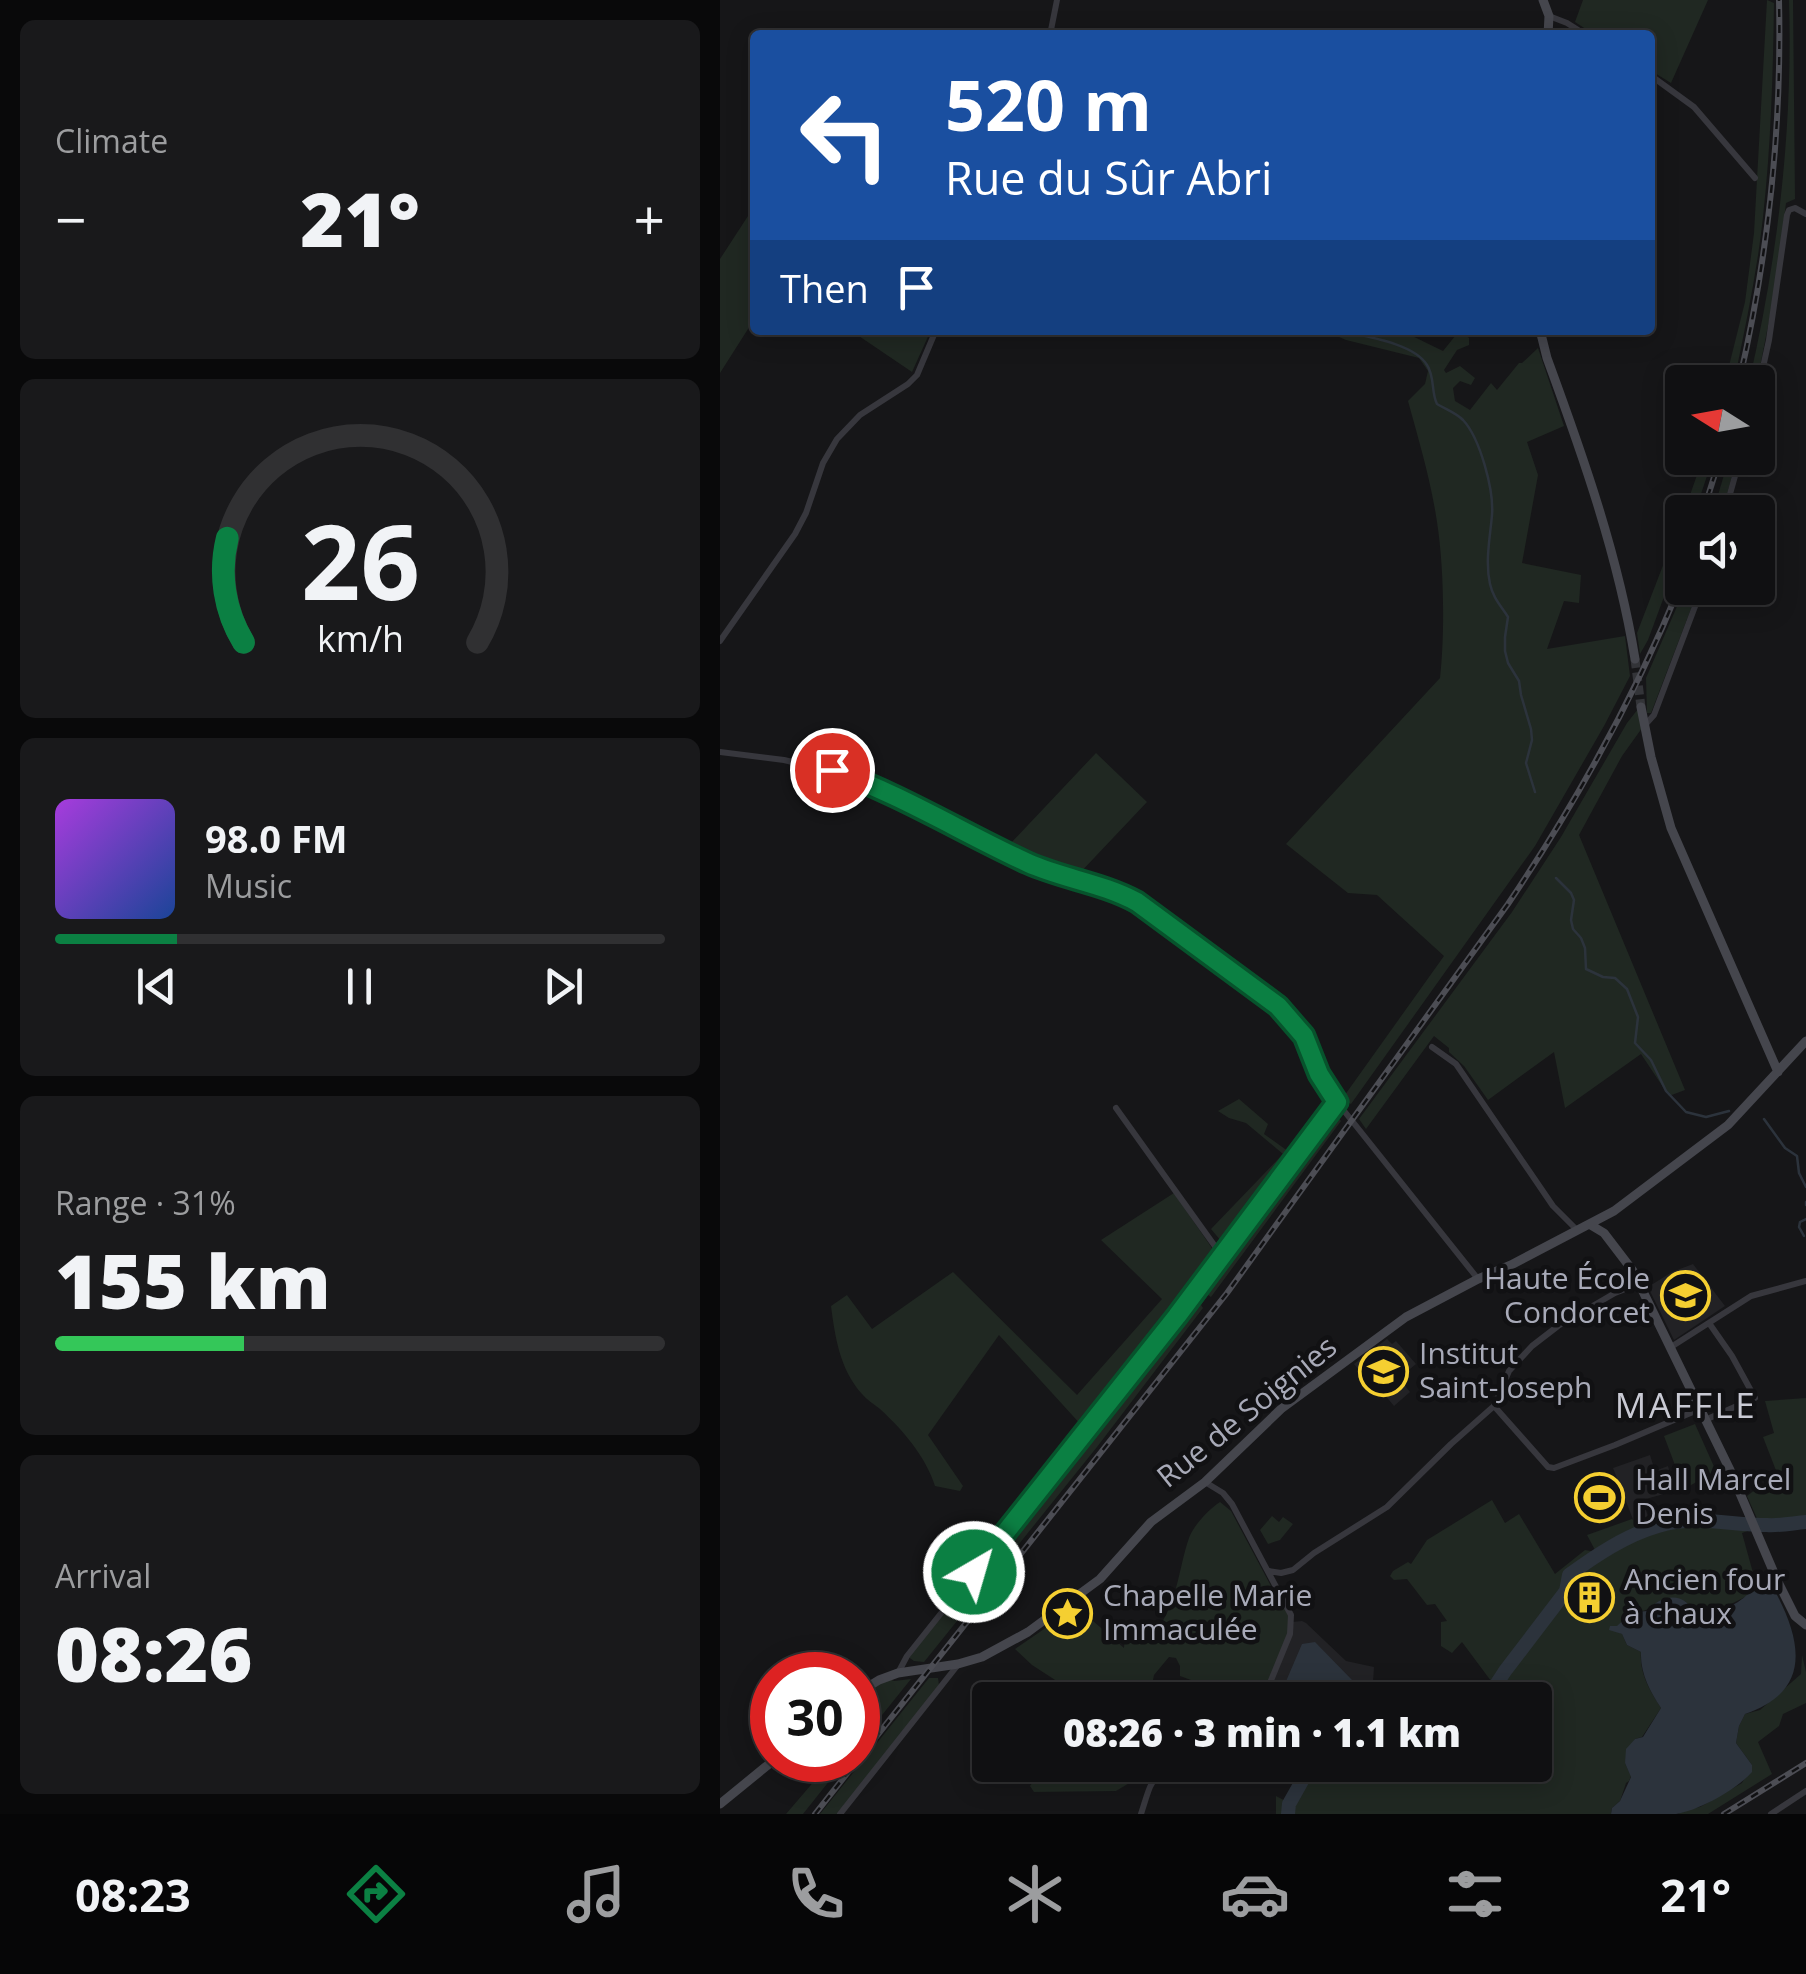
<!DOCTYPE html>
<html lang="en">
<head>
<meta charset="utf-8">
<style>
  :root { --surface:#101012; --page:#19191b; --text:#f1f3f6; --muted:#9c9d9f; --line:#303032; --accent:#0b8043 }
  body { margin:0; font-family:"Open Sans",sans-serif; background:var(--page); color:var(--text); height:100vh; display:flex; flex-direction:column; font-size:38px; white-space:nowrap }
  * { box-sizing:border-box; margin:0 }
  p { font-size:32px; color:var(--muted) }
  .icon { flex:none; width:55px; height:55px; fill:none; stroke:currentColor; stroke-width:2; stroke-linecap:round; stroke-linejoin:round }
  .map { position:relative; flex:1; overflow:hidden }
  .side { display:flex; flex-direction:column; gap:20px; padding:20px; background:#09090a; width:720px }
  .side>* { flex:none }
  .top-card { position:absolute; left:30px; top:30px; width:905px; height:305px; border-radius:10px; box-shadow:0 5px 25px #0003,0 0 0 2px var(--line); background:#1a4fa0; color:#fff; overflow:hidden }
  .needle { width:65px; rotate:281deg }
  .tools { position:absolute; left:945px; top:365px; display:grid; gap:20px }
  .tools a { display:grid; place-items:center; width:110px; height:110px; border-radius:10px; background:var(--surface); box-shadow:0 5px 25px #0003,0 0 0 2px var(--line); font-size:50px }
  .speed { position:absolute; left:30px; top:1652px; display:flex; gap:20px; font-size:50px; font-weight:700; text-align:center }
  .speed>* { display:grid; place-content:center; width:130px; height:130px; border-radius:50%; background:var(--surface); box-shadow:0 5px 25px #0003,0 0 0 2px var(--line); line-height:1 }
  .speed .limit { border:15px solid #d22; background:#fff; color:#111 }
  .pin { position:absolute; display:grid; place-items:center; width:85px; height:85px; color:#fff; margin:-42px; border:5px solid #fff; border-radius:50%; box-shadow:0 2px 10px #0007 }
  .me { position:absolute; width:110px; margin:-55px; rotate:38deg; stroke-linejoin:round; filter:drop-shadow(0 0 8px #0008) }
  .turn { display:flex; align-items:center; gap:35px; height:210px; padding:0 30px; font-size:45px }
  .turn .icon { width:130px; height:130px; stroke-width:2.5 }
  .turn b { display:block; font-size:70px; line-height:85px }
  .then { display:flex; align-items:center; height:95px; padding:0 30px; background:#0003; gap:20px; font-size:38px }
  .big { font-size:75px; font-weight:800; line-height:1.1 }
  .side .widget { flex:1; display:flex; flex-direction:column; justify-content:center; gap:15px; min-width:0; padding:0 35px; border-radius:15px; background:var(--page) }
  .side .dial { align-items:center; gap:0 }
  .dial svg { height:260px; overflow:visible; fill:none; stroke:var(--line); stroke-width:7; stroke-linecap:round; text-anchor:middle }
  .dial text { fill:var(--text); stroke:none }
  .song { display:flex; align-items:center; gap:30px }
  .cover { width:120px; height:120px; border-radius:15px; background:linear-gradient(135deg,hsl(280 70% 55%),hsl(220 70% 35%)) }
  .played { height:10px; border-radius:5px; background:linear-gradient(90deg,var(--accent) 20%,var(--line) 20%) }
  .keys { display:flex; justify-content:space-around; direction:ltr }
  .heat { display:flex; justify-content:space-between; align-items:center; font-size:55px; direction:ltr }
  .charge { height:15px; border-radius:8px; background:linear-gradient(90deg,#34c759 31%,var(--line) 0) }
  .trip { position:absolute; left:252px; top:1682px; width:580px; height:100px; border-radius:10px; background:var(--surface); box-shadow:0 5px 25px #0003,0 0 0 2px var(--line); font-weight:800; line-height:100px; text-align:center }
  .tab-bar { display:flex; height:160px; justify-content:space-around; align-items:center; background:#060607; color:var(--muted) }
  .tab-bar .icon { width:70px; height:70px }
  .tab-bar .on { color:var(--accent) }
  .tab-bar b { font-size:45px; color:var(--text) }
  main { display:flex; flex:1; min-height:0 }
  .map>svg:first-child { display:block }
  .built { fill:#222225 }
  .green { fill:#202822; fill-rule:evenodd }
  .water { fill:#2c333c }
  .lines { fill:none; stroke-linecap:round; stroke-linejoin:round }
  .stream { stroke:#2c333c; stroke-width:2.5 }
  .river { stroke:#2c333c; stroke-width:14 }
  .secondary-tunnel { stroke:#333438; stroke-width:9; stroke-dasharray:9 4.5; stroke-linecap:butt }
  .street { stroke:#37373d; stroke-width:6 }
  .secondary { stroke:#45464d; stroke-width:9 }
  .rail-casing { stroke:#4c4d54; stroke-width:6 }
  .rail { stroke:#111113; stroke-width:2.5; stroke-dasharray:8; stroke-linecap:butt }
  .route-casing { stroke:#07532c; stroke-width:25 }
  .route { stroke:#0b8043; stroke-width:18 }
  .labels { text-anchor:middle; stroke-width:9; stroke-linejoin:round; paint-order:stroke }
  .poi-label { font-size:30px; fill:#a8aab8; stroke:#111113; text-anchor:start }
  .street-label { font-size:30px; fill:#a8aab8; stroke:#111113 }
  .quarter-label { font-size:35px; letter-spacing:2.5px; fill:#c9cad4; stroke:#111113 }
</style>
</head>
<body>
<main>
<section class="side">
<div class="widget"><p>Climate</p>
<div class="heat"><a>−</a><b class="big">21°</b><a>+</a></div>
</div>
<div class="widget dial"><svg viewBox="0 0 100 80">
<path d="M14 69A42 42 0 1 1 86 69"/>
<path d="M14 69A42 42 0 0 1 9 37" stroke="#0b8043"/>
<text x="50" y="56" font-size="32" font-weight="700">26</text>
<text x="50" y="72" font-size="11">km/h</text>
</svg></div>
<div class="widget">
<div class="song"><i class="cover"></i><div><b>98.0 FM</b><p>Music</p></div></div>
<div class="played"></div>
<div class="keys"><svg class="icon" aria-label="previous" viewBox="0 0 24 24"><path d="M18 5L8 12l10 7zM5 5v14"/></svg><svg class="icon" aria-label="pause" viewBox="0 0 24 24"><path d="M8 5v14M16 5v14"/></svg><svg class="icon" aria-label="next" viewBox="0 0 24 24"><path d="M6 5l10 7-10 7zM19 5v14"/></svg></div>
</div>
<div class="widget"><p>Range · 31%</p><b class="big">155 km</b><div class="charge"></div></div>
<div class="widget"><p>Arrival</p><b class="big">08:26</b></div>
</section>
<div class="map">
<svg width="1086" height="1814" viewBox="0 0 1086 1814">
  <rect width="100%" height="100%" fill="#161618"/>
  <!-- built -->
  <path class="built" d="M973,1264L1005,1306L954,1340L928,1287L952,1272Z
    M667,1339L672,1344L676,1341L696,1364L679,1378L690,1392L674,1406L659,1388L655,1390L634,1364Z
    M930,1455L935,1471L948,1466L955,1491L922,1500L928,1516L914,1522L893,1468Z
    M582,1621L586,1623L626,1661L654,1667L653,1682L642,1684L628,1700H543L572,1622Z"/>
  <!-- green -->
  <path class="green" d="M863,0H988L951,83L930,70V35H875L855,22Z
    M1047,0L1054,3C1053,74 1051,146 1043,217C1037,273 1025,328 1014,382H1005L1025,302L1034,233Z
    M1069,0H1073L1075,199L1066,203L1055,290L1037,382H1029C1058,257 1073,128 1069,0Z
    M28,216L35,220V318L0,373V259Z
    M130,330H211L192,372Z
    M603,330H680L723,351L740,330L749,338V345L737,350L724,370L726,373L740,366L755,378L751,385L740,381L733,388L735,401L750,410L771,383L777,390L799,363H802L818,348L844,426L807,442L818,475L802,563L861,575L859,603L844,601L827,649L905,636L910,676L884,726L815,846L631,1104L622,1099L724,956L657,895L628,893L566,844L720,678C725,634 724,566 717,522C711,481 699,441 688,401L705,384L708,371L699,358L626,340Z
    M983,458H993L975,512H964Z
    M1009,458H1017L1002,512H993Z
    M962,516V548L928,640L920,654L917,633Z
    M965,588H979L931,713H927L926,678Z
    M918,709L922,728L902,756L859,835L965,1090L949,1096L921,1054L845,1108L834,1052L768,1100L744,1066L729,1052V1048L714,1036L646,1129L639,1119L792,912L841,837L907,723Z
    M376,753L427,802L357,876L290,844Z
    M519,1099L548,1124L544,1134L572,1154L510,1238L501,1241L491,1229L563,1154L526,1123L509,1118L498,1111Z
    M614,1113L621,1121L491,1297L488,1295L481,1305L483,1308L377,1447L204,1662L194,1661L187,1656L460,1319Z
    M454,1193L496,1254L456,1312L363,1427L279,1335L208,1435L243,1486L240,1491L215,1486C206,1457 183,1430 160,1409C154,1404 147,1400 142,1394C120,1370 115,1337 111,1306L127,1295L152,1329L233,1272L357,1395L442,1299L381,1240Z
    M1086,1398V1521L1039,1523L1027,1496L1057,1473L1043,1437L1054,1433L1045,1401Z
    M975,1424L996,1471L964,1489L944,1436Z
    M772,1500L785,1523L799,1514L835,1574L865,1550L882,1553L912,1536L939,1525L999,1521L1026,1524L1030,1530L1022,1533L1035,1580L1051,1583L1056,1593L1039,1590L1001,1609L992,1619L976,1617L965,1601C939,1608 910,1608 895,1631L902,1634L907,1645L921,1652C919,1673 930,1691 941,1708L922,1737L915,1739L912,1744L905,1763L911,1776L909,1781L906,1783L900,1801L892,1808L891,1814H556V1796L569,1803L591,1765H815V1700H766L806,1642L805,1635L771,1681L742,1642L732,1653L721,1646V1622L727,1621L715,1604L707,1605L687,1579L674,1580L670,1576L673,1571L688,1562L691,1564L707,1540Z
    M500,1502L511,1511L561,1605L568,1607L571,1630L543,1700H366L312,1665L295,1649L346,1614L347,1616L350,1614V1611L357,1607L404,1648L405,1634L410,1629L419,1630L430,1636C457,1613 458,1569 469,1538C473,1526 489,1509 500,1502ZM449,1657L456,1658L460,1666V1676L471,1680L464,1690L459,1684L433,1680L434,1675Z
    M552,1516L559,1522L563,1517L573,1524L560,1540L548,1544L540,1530Z
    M928,1516L930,1521L875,1550L867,1535L912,1519L915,1521Z
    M1082,1655L1086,1672V1703L1063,1714L1059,1726L1038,1742L1052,1774L988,1814H958L969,1809L980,1807L1022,1783L1032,1765L1016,1743L1019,1726L1025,1714L1040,1710L1081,1674Z
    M165,1677L174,1681L191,1679L138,1745V1693Z
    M209,1678H218L219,1685L120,1814H100Z
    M89,1760H126L83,1814H66L96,1779L97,1772Z
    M325,1765H471L448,1769L431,1782L421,1776L396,1791L314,1792L310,1786Z"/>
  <!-- water -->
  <path class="water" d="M1039,1590L1056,1593C1086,1650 1086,1693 1025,1714L1019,1726L1016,1743L1032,1765V1772C1016,1790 980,1810 956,1814C936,1814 912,1814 891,1814L892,1808L900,1801L911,1777L905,1763L906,1749L915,1739L923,1737L941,1708C930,1691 920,1673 921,1652L907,1645L902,1634L889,1630L890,1626H897C907,1617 912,1612 927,1611C936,1600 953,1592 966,1602C970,1606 972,1612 976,1617L992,1619C1000,1610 1008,1608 1018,1602C1027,1596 1028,1592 1039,1590Z
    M595,1642L632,1680V1686L620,1700H558L582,1644Z
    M687,1682L703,1686L714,1700C700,1700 677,1704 682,1684Z"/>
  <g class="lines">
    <!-- stream -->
    <path class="stream" d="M616,330C641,336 693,342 707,365C715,377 711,392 717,404C727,410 736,413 743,420C760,438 774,490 772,515C770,538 765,561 770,584C773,598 781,606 788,617L785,637V651L788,663L799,681L801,695L811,729L812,740L806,763L815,792
      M836,878L851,893L854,900L851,920L853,929L861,938L865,948L866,969L883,977L895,978L907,989L918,1017L915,1043L931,1060L946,1091L966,1112L986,1117L1009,1111
      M1044,1119L1065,1148L1077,1156L1079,1173L1086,1187
      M1086,1202V1205
      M1084,1236L1079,1227L1080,1222L1086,1219"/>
    <!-- river -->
    <path class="river" d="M766,1700L785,1671L846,1591L849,1575C875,1556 906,1535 938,1526C974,1515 1011,1525 1047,1525C1060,1526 1073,1523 1086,1522
      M568,1814L569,1804L591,1765"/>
    <!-- secondary-tunnel -->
    <path class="secondary-tunnel" d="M915,659L921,707"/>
    <!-- street -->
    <path class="street" d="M829,16L847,23L866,35
      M330,35L337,0
      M930,75L974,107L1035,178
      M1038,390L1049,340L1067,215L1069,210L1075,208L1086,214
      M1005,512L1020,458
      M0,641L75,534L86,513L103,463L117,439L140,415L188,384L197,375L216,330
      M925,725L934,715L982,588
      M0,752L64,760L127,775L313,865L391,890L417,902L557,1006L584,1036L599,1074L617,1102L758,1279
      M712,1047L736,1064L833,1206L857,1230
      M396,1108L502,1256
      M951,1347L1031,1296L1086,1281
      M774,1406L828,1467L834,1468L895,1445L980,1409
      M985,1420L1035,1398L1012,1356L989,1323
      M485,1482L503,1493L512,1504L571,1615L570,1634L543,1700
      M549,1571L561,1573L573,1570L594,1553L667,1507L731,1444L774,1406L789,1371L812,1346L838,1326L895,1293L918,1284
      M178,1673L187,1656L457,1317L617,1102
      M120,1814L237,1666
      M421,1814C433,1777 430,1773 471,1765
      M1051,1814L1086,1791"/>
    <!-- secondary -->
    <path class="secondary" d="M823,0L829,16L828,35
      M820,330L827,358C863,456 898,555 915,659
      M921,707L931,757L951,828L1058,1072
      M869,1224L884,1233L913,1271L1010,1470L1057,1580L1075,1616L1086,1625
      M138,1693L159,1680L178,1673L238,1664L262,1657L308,1632L380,1579L431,1522L485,1482L561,1409L686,1317L758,1279L791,1265L894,1211L1008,1125L1086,1041
      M0,1804L54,1760"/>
    <defs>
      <path id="rail" d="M1019,382C1048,257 1062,129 1059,0
        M983,512L1000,458
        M95,1814L507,1293L788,904C858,800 915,697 962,581
        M1004,1814L1086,1763"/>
    </defs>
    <!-- rail casing -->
    <use href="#rail" class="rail-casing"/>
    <!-- rail -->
    <use href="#rail" class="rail"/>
  </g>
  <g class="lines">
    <defs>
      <path id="route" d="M112,770C180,794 243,833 308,863C344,879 382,883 417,902L558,1006L584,1036L599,1074L617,1102L457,1316L254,1572"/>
    </defs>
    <!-- route casing -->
    <use href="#route" class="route-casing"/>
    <!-- route -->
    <use href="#route" class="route"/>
  </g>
  <!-- icons -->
  <defs>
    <symbol id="university-ring" viewBox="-11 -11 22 22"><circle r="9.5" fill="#111113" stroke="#f5cf31" stroke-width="1.5"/><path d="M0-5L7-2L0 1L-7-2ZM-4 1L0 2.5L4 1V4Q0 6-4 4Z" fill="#f5cf31"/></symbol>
    <symbol id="school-ring" viewBox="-11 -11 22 22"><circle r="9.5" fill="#111113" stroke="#f5cf31" stroke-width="1.5"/><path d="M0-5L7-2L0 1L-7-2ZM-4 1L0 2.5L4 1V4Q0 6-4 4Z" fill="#f5cf31"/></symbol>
    <symbol id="stadium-ring" viewBox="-11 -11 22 22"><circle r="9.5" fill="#111113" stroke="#f5cf31" stroke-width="1.5"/><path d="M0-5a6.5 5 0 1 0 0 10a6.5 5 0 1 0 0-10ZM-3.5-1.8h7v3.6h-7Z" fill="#f5cf31"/></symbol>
    <symbol id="building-ring" viewBox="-11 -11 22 22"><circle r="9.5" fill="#111113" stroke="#f5cf31" stroke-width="1.5"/><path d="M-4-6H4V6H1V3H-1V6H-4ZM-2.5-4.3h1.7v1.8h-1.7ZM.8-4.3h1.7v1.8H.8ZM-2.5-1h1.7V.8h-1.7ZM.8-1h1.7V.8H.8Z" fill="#f5cf31"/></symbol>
    <symbol id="sight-ring" viewBox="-11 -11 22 22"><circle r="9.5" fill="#111113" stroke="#f5cf31" stroke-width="1.5"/><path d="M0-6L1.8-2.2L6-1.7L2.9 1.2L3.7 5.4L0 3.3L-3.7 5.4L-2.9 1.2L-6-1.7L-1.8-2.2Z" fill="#f5cf31"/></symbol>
  </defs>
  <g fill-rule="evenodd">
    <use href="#university-ring" x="938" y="1268" width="55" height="55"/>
    <use href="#school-ring" x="636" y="1344" width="55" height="55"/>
    <use href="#stadium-ring" x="852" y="1470" width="55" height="55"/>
    <use href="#building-ring" x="842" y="1570" width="55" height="55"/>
    <use href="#sight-ring" x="320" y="1586" width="55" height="55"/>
  </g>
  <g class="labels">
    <!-- poi labels -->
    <g class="poi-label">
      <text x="930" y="1289" text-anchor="end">Haute École<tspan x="930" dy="34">Condorcet</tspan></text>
      <text x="699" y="1364">Institut<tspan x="699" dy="34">Saint-Joseph</tspan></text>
      <text x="915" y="1490">Hall Marcel<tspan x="915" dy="34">Denis</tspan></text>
      <text x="904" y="1590">Ancien four<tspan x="904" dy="34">à chaux</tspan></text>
      <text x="383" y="1606">Chapelle Marie<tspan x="383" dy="34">Immaculée</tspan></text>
    </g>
    <!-- street labels -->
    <g class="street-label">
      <text transform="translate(527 1412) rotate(-39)" y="10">Rue de Soignies</text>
    </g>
    <!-- quarter labels -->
    <g class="quarter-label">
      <text x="966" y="1418">MAFFLE</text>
    </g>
  </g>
</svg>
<div class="tools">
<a><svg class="needle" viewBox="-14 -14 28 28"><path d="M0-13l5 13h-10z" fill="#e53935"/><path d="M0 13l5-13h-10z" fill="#9c9d9f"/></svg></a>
<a><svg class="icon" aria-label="sound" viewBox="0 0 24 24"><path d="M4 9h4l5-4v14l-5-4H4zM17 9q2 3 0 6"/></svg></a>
</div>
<div class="speed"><div class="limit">30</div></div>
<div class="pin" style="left:112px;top:770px;background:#d93025"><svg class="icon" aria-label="arrive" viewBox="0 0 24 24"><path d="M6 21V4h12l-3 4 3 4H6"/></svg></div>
<svg class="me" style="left:254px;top:1572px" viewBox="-20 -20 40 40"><circle r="17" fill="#0b8043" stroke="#fff" stroke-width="3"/><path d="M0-11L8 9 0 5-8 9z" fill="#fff"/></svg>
<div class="trip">08:26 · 3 min · 1.1 km</div>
<div class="top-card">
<div class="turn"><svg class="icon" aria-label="left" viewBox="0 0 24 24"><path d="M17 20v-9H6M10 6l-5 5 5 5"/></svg><div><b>520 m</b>Rue du Sûr Abri</div></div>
<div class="then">Then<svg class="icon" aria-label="arrive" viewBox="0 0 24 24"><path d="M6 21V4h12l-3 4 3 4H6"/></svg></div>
</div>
</div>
</main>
<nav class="tab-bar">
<b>08:23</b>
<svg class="icon on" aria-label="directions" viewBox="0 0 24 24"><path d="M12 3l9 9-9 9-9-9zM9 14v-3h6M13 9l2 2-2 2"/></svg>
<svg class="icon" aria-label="music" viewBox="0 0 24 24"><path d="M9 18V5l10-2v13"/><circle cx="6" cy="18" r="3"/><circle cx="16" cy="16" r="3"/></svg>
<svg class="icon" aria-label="phone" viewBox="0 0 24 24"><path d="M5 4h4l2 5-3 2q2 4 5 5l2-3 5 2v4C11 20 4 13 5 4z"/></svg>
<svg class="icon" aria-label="climate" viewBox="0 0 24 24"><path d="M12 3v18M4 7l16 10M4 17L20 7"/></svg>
<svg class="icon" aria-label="car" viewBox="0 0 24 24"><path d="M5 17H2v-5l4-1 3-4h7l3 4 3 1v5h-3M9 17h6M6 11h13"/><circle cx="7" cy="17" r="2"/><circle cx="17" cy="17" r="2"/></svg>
<svg class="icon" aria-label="filters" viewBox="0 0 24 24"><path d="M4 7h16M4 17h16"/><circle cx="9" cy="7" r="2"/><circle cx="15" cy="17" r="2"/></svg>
<b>21°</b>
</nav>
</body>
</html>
